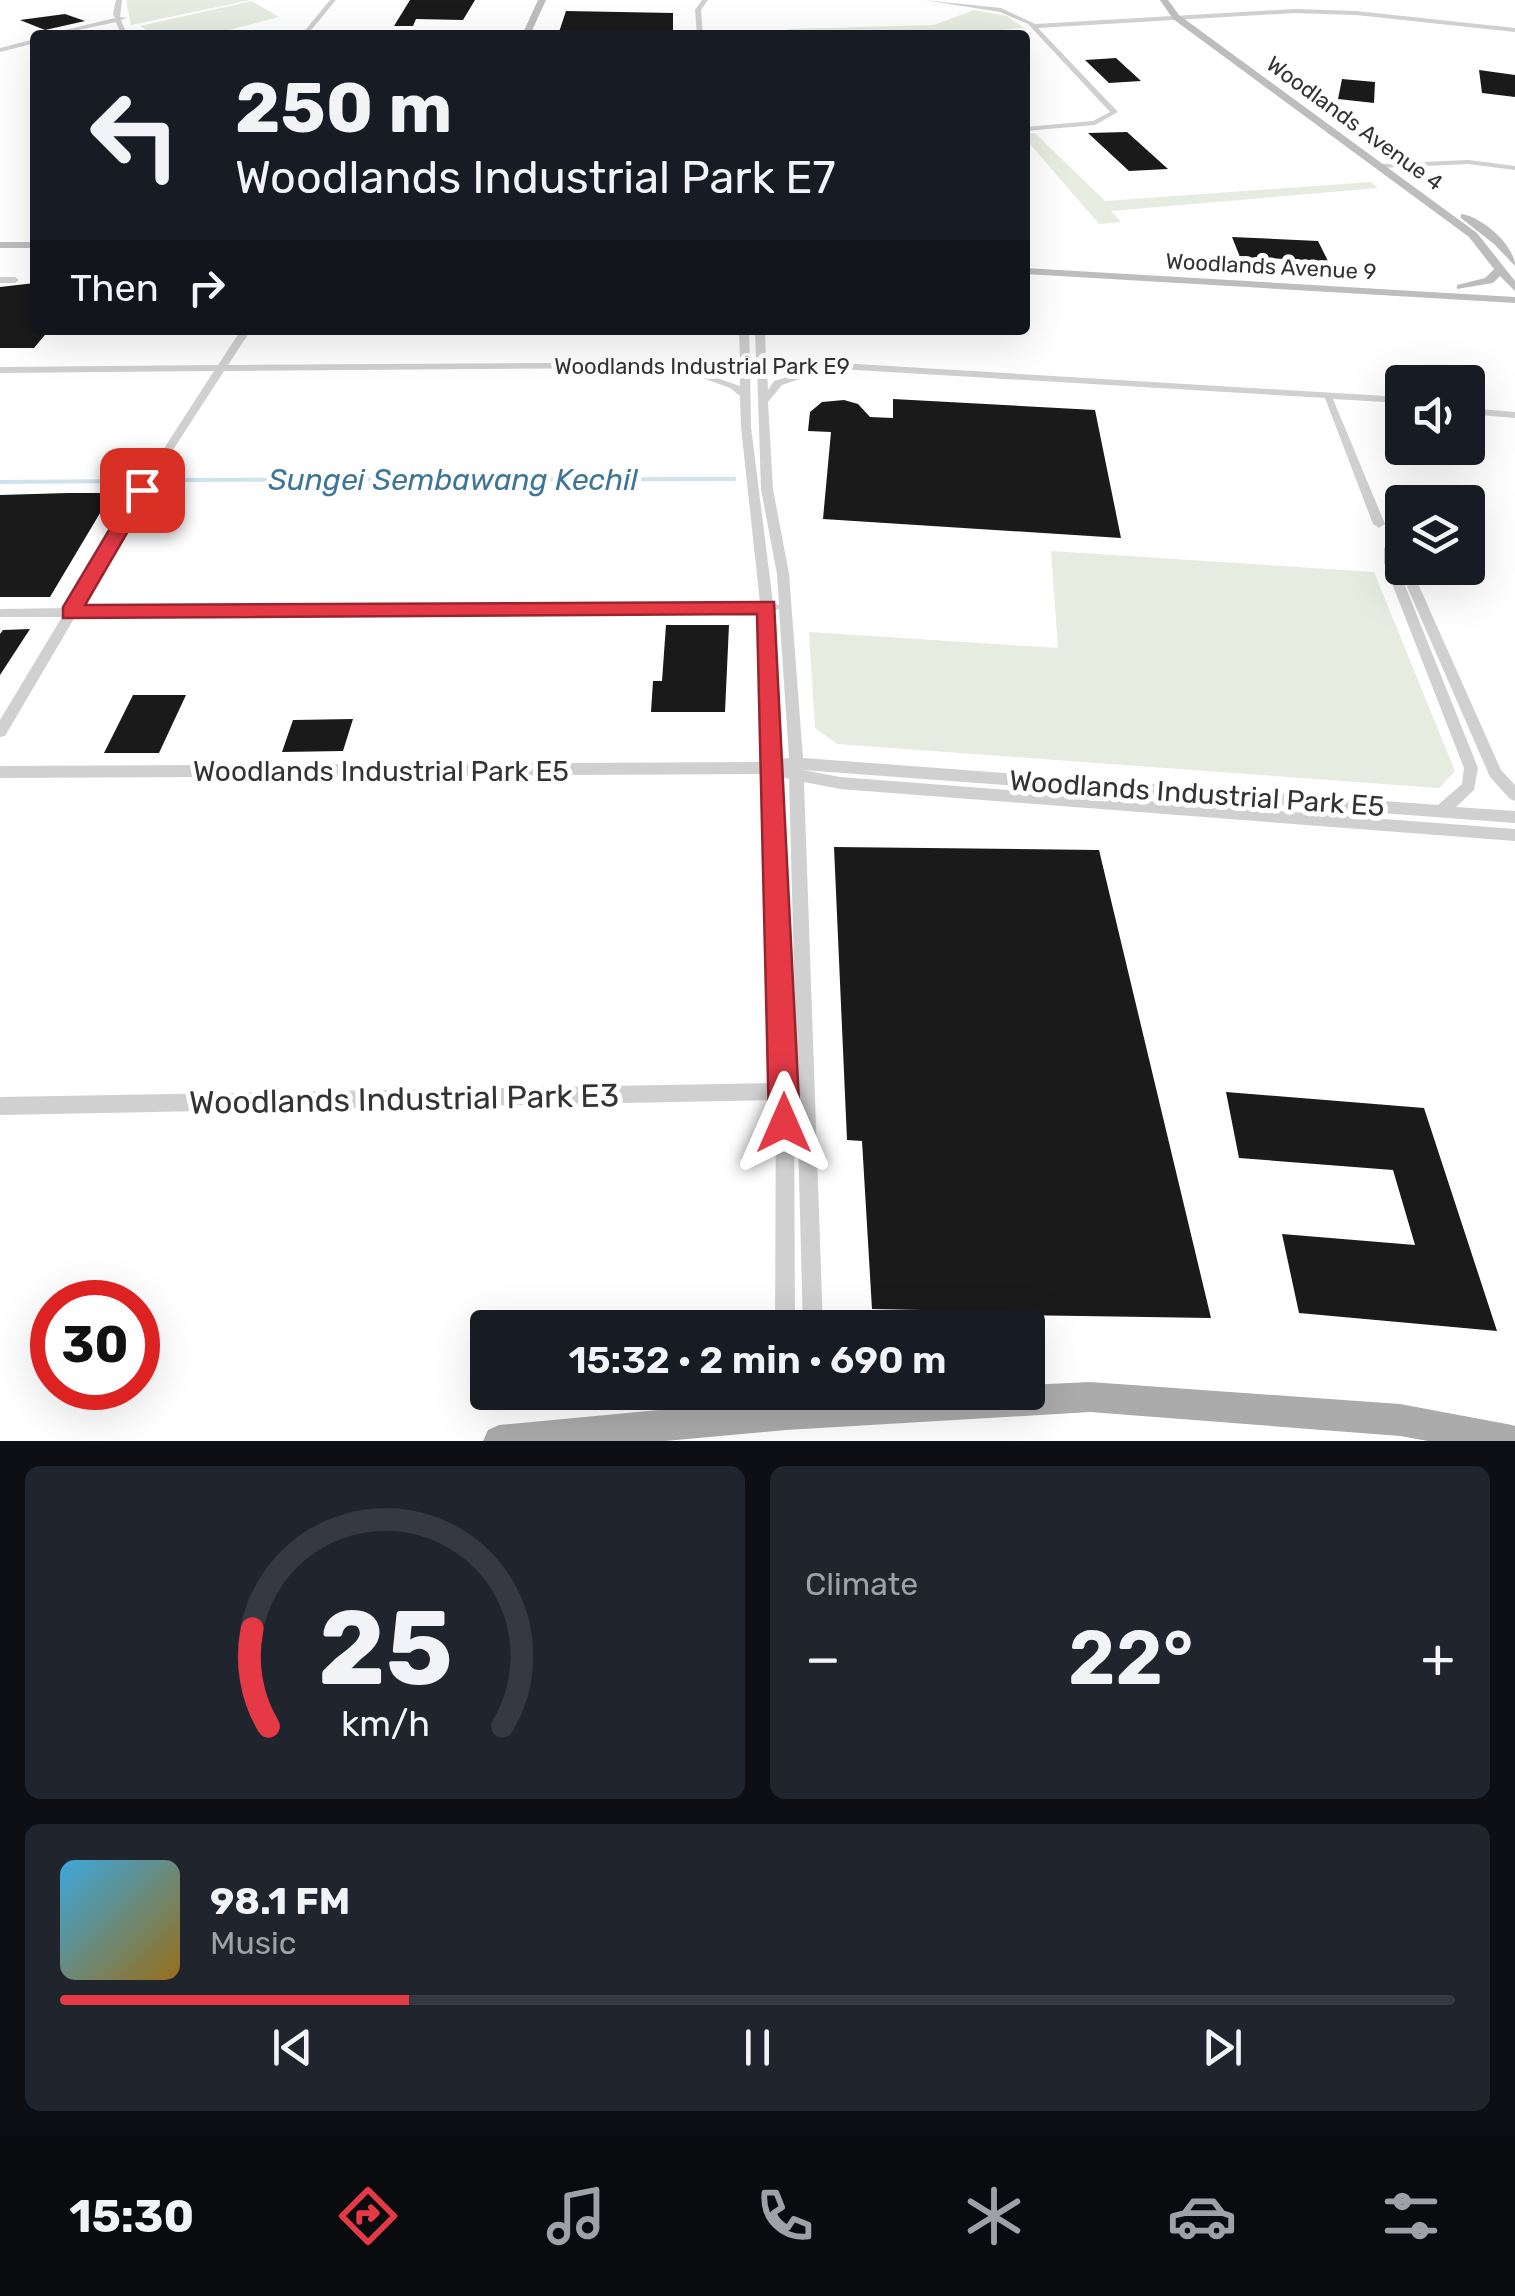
<!DOCTYPE html>
<html lang="en">
<head>
<meta charset="utf-8">
<style>
  :root { --surface:#171b24; --page:#20242c; --text:#f1f3f6; --muted:#9ea1a6; --line:#363941; --accent:#e63946 }
  body { margin:0; font-family:Rubik,sans-serif; background:var(--page); color:var(--text); height:100vh; display:flex; flex-direction:column; font-size:38px; white-space:nowrap }
  * { box-sizing:border-box; margin:0 }
  p { font-size:32px; color:var(--muted) }
  .icon { flex:none; width:55px; height:55px; fill:none; stroke:currentColor; stroke-width:2; stroke-linecap:round; stroke-linejoin:round }
  .map { position:relative; height:1441px; overflow:hidden }
  .sheet { display:flex; flex-direction:column; gap:25px; padding:25px; background:#0d0f14; flex:1 }
  .sheet>* { flex:none }
  .hud { position:absolute; left:30px; top:30px; width:1000px; height:305px; border-radius:10px; box-shadow:0 10px 40px #0002; background:#171b24; color:var(--text); overflow:hidden }
  .tools { position:absolute; left:1385px; top:365px; display:grid; gap:20px }
  .tools a { display:grid; place-items:center; width:100px; height:100px; border-radius:10px; background:var(--surface); box-shadow:0 10px 40px #0002; font-size:50px }
  .speed { position:absolute; left:30px; top:1280px; display:flex; gap:20px; font-size:50px; font-weight:700; text-align:center }
  .speed>* { display:grid; place-content:center; width:130px; height:130px; border-radius:50%; background:var(--surface); box-shadow:0 10px 40px #0002; line-height:1 }
  .speed .limit { border:15px solid #d22; background:#fff; color:#111 }
  .pin { position:absolute; display:grid; place-items:center; width:85px; height:85px; color:#fff; margin:-42px; border-radius:20px; box-shadow:0 5px 15px #0006 }
  .me { position:absolute; width:110px; margin:-55px; rotate:0deg; stroke-linejoin:round; filter:drop-shadow(0 0 8px #0008) }
  .turn { display:flex; align-items:center; gap:35px; height:210px; padding:0 40px; font-size:45px }
  .turn .icon { width:130px; height:130px; stroke-width:2.5 }
  .turn b { display:block; font-size:70px; line-height:85px }
  .then { display:flex; align-items:center; height:95px; padding:0 40px; background:#0003; gap:20px; font-size:38px }
  .big { font-size:75px; font-weight:600; line-height:1.1 }
  .sheet .tile { flex:1; display:flex; flex-direction:column; justify-content:center; gap:15px; min-width:0; padding:0 35px; border-radius:15px; background:var(--page) }
  .sheet .dial { align-items:center; gap:0 }
  .dial svg { height:260px; overflow:visible; fill:none; stroke:var(--line); stroke-width:7; stroke-linecap:round; text-anchor:middle }
  .dial text { fill:var(--text); stroke:none }
  .song { display:flex; align-items:center; gap:30px }
  .cover { width:120px; height:120px; border-radius:15px; background:linear-gradient(135deg,hsl(200 70% 55%),hsl(40 70% 35%)) }
  .played { height:10px; border-radius:5px; background:linear-gradient(90deg,var(--accent) 25%,var(--line) 25%) }
  .keys { display:flex; justify-content:space-around; direction:ltr }
  .heat { display:flex; justify-content:space-between; align-items:center; font-size:55px; direction:ltr }
  .sheet .tiles { flex:1; display:grid; gap:25px; grid-template-columns:1fr 1fr }
  .tile:last-child { grid-column:span 2 }
  .trip { position:absolute; left:470px; top:1310px; width:575px; height:100px; border-radius:10px; background:var(--surface); box-shadow:0 10px 40px #0002; font-weight:600; line-height:100px; text-align:center }
  .tabs { display:flex; height:160px; justify-content:space-around; align-items:center; background:#090b0e; color:var(--muted) }
  .tabs .icon { width:70px; height:70px }
  .tabs .current { color:var(--accent) }
  .tabs b { font-size:45px; color:var(--text) }
  .map>svg:first-child { display:block }
  .green { fill:#e6ecdf }
  .lines { fill:none; stroke-linecap:round; stroke-linejoin:round }
  .stream { stroke:#cfe2ee; stroke-width:4 }
  .building { fill:#1a1a1a }
  .street { fill:#d0d0d0; fill-rule:evenodd }
  .secondary { fill:#bdbdbd; fill-rule:evenodd }
  .primary { fill:#ababab; fill-rule:evenodd }
  .route { fill:#e63946; stroke:#96252e; stroke-width:2.5 }
  .labels { text-anchor:middle; stroke-width:10; stroke-linejoin:round; paint-order:stroke }
  .far-street-label { font-size:22px; fill:#333; stroke:#fff }
  .street-label { font-size:28px; fill:#333; stroke:#fff }
  .water-label { font-size:30px; font-style:italic; fill:#3f7597; stroke:#fff }
  .near-street-label { font-size:32px; fill:#333; stroke:#fff }
</style>
</head>
<body>
<div class="map">
<svg width="1515" height="1441" viewBox="0 0 1515 1441">
  <rect width="100%" height="100%" fill="#fff"/>
  <!-- green -->
  <path class="green" d="M126,0H251L131,25Z
    M252,1L279,17C239,26 177,51 140,26Z
    M974,10L1007,16L1024,28L938,35H788V29L934,25Z
    M1035,133L1105,201L1371,182L1378,188L1111,211L1121,222L1099,224L1030,144H1025V134Z
    M1051,551L1374,572L1455,771L1439,788L837,744L815,728L809,632L1058,648Z"/>
  <g class="lines">
    <!-- stream -->
    <path class="stream" d="M172,480L734,479
      M0,482L130,481"/>
  </g>
  <!-- building -->
  <path class="building" d="M410,0H475L463,20L416,19L413,26H394Z
    M566,11L673,13V35H558Z
    M65,14L85,21L45,30L20,20Z
    M1116,58L1141,81L1109,83L1085,60Z
    M1479,70L1515,75V97L1482,93Z
    M1342,79L1375,82L1374,103L1338,99Z
    M1127,132L1168,169L1129,171L1088,133Z
    M1232,237L1318,241L1328,261L1240,257Z
    M35,283V330H49L34,348H0V287Z
    M893,399L1095,410L1121,538L823,519L831,432L808,431L810,412L822,402L844,400L858,404L870,417L893,418Z
    M68,493H112L50,597H0V495Z
    M666,625H729L725,712H651L653,681H662Z
    M30,629L0,675V634L3,630Z
    M133,695H186L159,753H104Z
    M353,719L343,751L282,752L293,720Z
    M834,847L1099,850L1211,1318L948,1314L949,1328H923L921,1310L872,1309L862,1141L847,1140Z
    M1226,1092L1424,1108L1497,1331L1299,1313L1282,1234L1415,1245L1393,1170L1239,1158Z"/>
  <g class="lines">
    <!-- street -->
    <path class="street" d="M116,0H122L120,17L127,18L121,20L127,35H121L116,22L55,35H44L115,18L113,14Z
      M330,0H336L307,35H301Z
      M702,0H708L701,10L703,35H697L695,10Z
      M924,0L1001,8L1035,24L1295,9L1356,11L1515,28V32L1356,15L1295,13L1038,28L1118,112L1095,125L1025,131V127L1093,121L1110,112L1028,24L1000,12Z
      M35,39V43L0,52V48Z
      M1468,160L1515,166V170L1468,164L1380,168L1376,166L1380,164Z
      M0,277H15L19,280L15,283H0Z
      M241,330H251L228,365L740,362L739,330H749L750,361H756L755,330H765L766,361H806L1402,397V403L1333,399L1385,524L1379,528L1373,524L1325,398L806,367H767L768,390L774,381L812,370L817,373L782,385L768,402L773,489L789,574L803,758L1438,805L1462,784L1464,768L1384,563V548L1390,544L1394,545L1402,555V568H1411L1501,770L1515,785V801L1510,799L1490,777L1399,568L1401,566L1396,563L1478,768L1474,790L1456,807L1515,811V823L803,770L840,777L1515,829V841L840,789L804,782L823,1328H803L797,1100H794L795,1328H775L776,1100L0,1115V1097L776,1083L766,774L0,778V766L761,762L766,760L761,611L75,617L5,736L0,737V720L62,617H0V609L67,608L150,470L214,371L0,373V367L218,365ZM740,367V386L697,371L692,374L730,388L740,396L741,427L760,603L80,608L160,470L224,371ZM750,367H757L761,489L777,574L779,605L773,603L751,427ZM779,609L789,758L780,759L773,611ZM781,777L789,779L797,1082L794,1083Z
      M1468,408L1515,412V418L1468,414Z"/>
    <!-- secondary -->
    <path class="secondary" d="M538,0H546L530,35H522Z
      M1160,0H1168L1179,15L1477,233L1515,281V291L1500,276L1493,283L1457,289V285L1485,278L1494,269L1469,237L1173,19Z
      M1461,214C1481,216 1515,245 1515,266L1494,244L1461,218Z
      M0,242H35V248H0Z
      M1025,268L1515,297V303L1025,274Z"/>
    <!-- primary -->
    <path class="primary" d="M1090,1382L1400,1404L1512,1425L1515,1426V1441H1428L1400,1436L1090,1412L786,1430L665,1441H483L488,1430L499,1425L786,1398L893,1392H1028V1385Z"/>
  </g>
  <!-- route -->
  <path class="route" d="M142,485L152,490L85,605L774,602L800,1123L795,1134L784,1138L774,1134L769,1123L757,614L63,618V607L133,490Z"/>
  <g class="labels">
    <!-- far-street labels -->
    <g class="far-street-label">
      <text transform="translate(1355 123) rotate(36)" y="8">Woodlands Avenue 4</text>
      <text transform="translate(1271 266) rotate(3)" y="8">Woodlands Avenue 9</text>
      <text x="702" y="374">Woodlands Industrial Park E9</text>
    </g>
    <!-- street labels -->
    <g class="street-label">
      <text x="381" y="781">Woodlands Industrial Park E5</text>
      <text transform="translate(1197 793) rotate(4)" y="10">Woodlands Industrial Park E5</text>
    </g>
    <!-- water labels -->
    <g class="water-label">
      <text x="453" y="490">Sungei Sembawang Kechil</text>
    </g>
    <!-- near-street labels -->
    <g class="near-street-label">
      <text transform="translate(404 1099) rotate(-1)" y="11">Woodlands Industrial Park E3</text>
    </g>
  </g>
</svg>
<div class="tools">
<a><svg class="icon" aria-label="sound" viewBox="0 0 24 24"><path d="M4 9h4l5-4v14l-5-4H4zM17 9q2 3 0 6"/></svg></a>
<a><svg class="icon" aria-label="layers" viewBox="0 0 24 24"><path d="M12 4l9 5-9 5-9-5zM3 14l9 5 9-5"/></svg></a>
</div>
<div class="speed"><div class="limit">30</div></div>
<div class="pin" style="left:142px;top:490px;background:#d93025"><svg class="icon" aria-label="arrive" viewBox="0 0 24 24"><path d="M6 21V4h12l-3 4 3 4H6"/></svg></div>
<svg class="me" style="left:784px;top:1123px" viewBox="-20 -20 40 40"><path d="M0-17L14 15 0 8-14 15z" fill="#e63946" stroke="#fff" stroke-width="4"/></svg>
<div class="trip">15:32 · 2 min · 690 m</div>
<div class="hud">
<div class="turn"><svg class="icon" aria-label="left" viewBox="0 0 24 24"><path d="M17 20v-9H6M10 6l-5 5 5 5"/></svg><div><b>250 m</b>Woodlands Industrial Park E7</div></div>
<div class="then">Then<svg class="icon" aria-label="right" viewBox="0 0 24 24"><path d="M7 20v-9h11M14 6l5 5-5 5"/></svg></div>
</div>
</div>
<section class="sheet">
<div class="tiles">
<div class="tile dial"><svg viewBox="0 0 100 80">
<path d="M14 69A42 42 0 1 1 86 69"/>
<path d="M14 69A42 42 0 0 1 9 39" stroke="#e63946"/>
<text x="50" y="56" font-size="32" font-weight="700">25</text>
<text x="50" y="72" font-size="11">km/h</text>
</svg></div>
<div class="tile"><p>Climate</p>
<div class="heat"><a>−</a><b class="big">22°</b><a>+</a></div>
</div>
<div class="tile">
<div class="song"><i class="cover"></i><div><b>98.1 FM</b><p>Music</p></div></div>
<div class="played"></div>
<div class="keys"><svg class="icon" aria-label="previous" viewBox="0 0 24 24"><path d="M18 5L8 12l10 7zM5 5v14"/></svg><svg class="icon" aria-label="pause" viewBox="0 0 24 24"><path d="M8 5v14M16 5v14"/></svg><svg class="icon" aria-label="next" viewBox="0 0 24 24"><path d="M6 5l10 7-10 7zM19 5v14"/></svg></div>
</div>
</div>
</section>
<nav class="tabs">
<b>15:30</b>
<svg class="icon current" aria-label="directions" viewBox="0 0 24 24"><path d="M12 3l9 9-9 9-9-9zM9 14v-3h6M13 9l2 2-2 2"/></svg>
<svg class="icon" aria-label="music" viewBox="0 0 24 24"><path d="M9 18V5l10-2v13"/><circle cx="6" cy="18" r="3"/><circle cx="16" cy="16" r="3"/></svg>
<svg class="icon" aria-label="phone" viewBox="0 0 24 24"><path d="M5 4h4l2 5-3 2q2 4 5 5l2-3 5 2v4C11 20 4 13 5 4z"/></svg>
<svg class="icon" aria-label="climate" viewBox="0 0 24 24"><path d="M12 3v18M4 7l16 10M4 17L20 7"/></svg>
<svg class="icon" aria-label="car" viewBox="0 0 24 24"><path d="M5 17H2v-5l4-1 3-4h7l3 4 3 1v5h-3M9 17h6M6 11h13"/><circle cx="7" cy="17" r="2"/><circle cx="17" cy="17" r="2"/></svg>
<svg class="icon" aria-label="filters" viewBox="0 0 24 24"><path d="M4 7h16M4 17h16"/><circle cx="9" cy="7" r="2"/><circle cx="15" cy="17" r="2"/></svg>
</nav>
</body>
</html>
